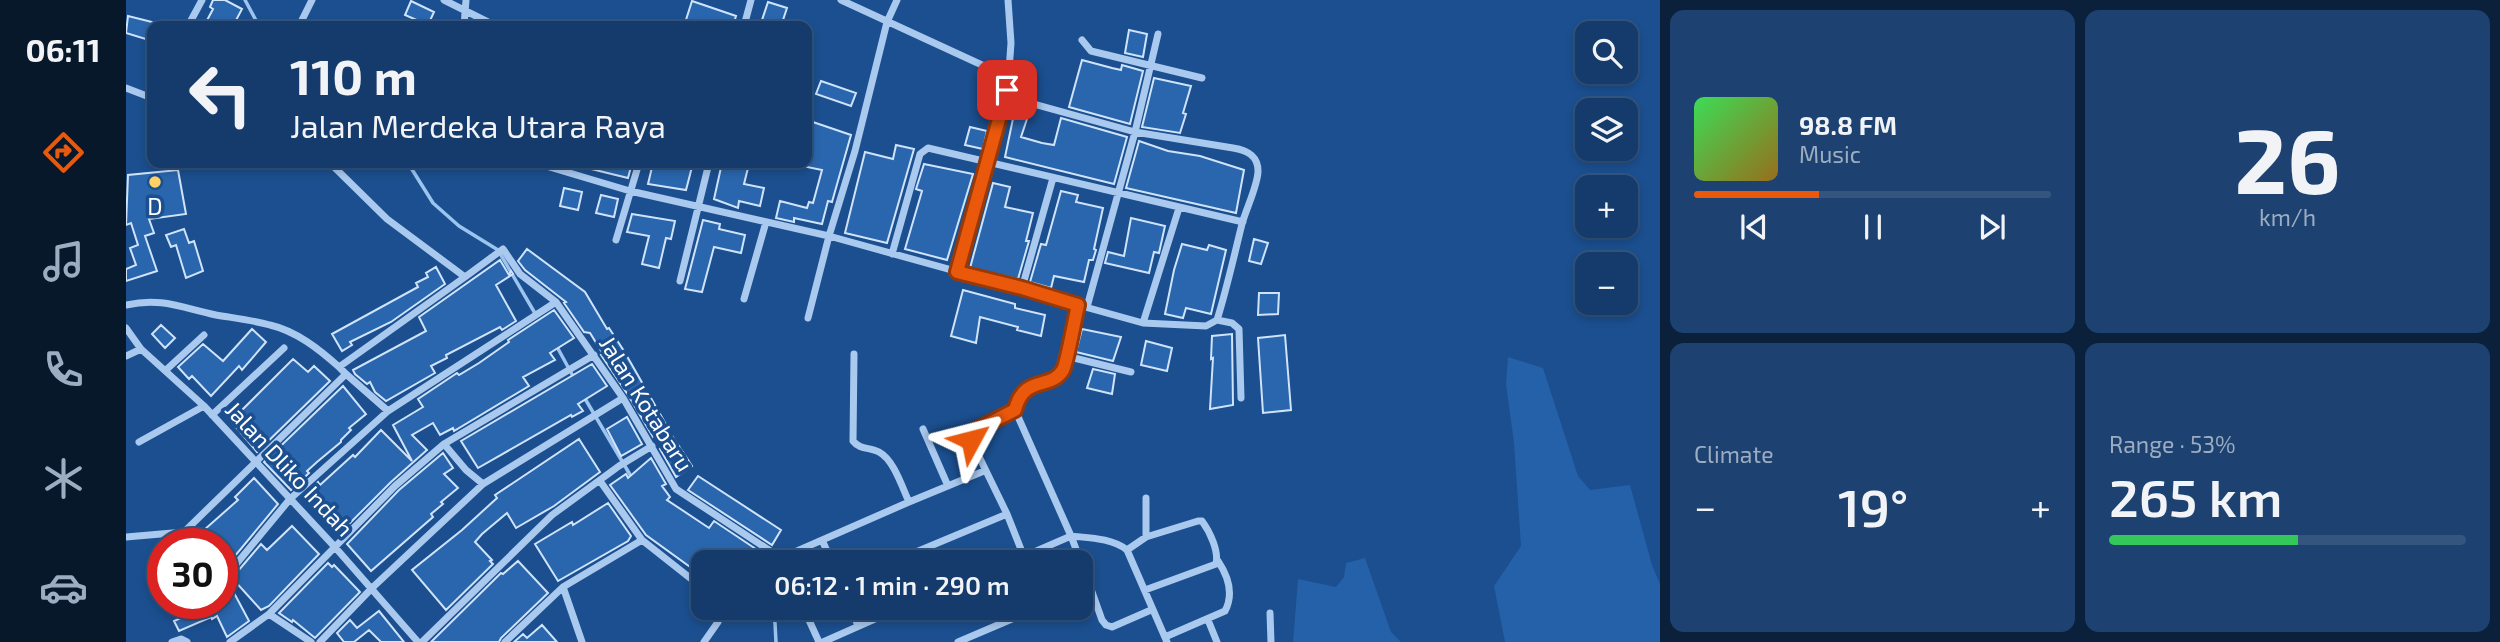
<!DOCTYPE html>
<html lang="en">
<head>
<meta charset="utf-8">
<style>
  :root { --surface:#143b6b; --page:#1d4271; --text:#f1f3f6; --muted:#9dadc1; --line:#33557e; --accent:#ea580c }
  body { margin:0; font-family:"Exo 2",sans-serif; background:var(--page); color:var(--text); height:100vh; display:flex; flex-direction:column; font-size:26px; white-space:nowrap }
  * { box-sizing:border-box; margin:0 }
  p { font-size:23px; color:var(--muted) }
  .icon { flex:none; width:38px; height:38px; fill:none; stroke:currentColor; stroke-width:2; stroke-linecap:round; stroke-linejoin:round }
  .map { position:relative; flex:1; overflow:hidden }
  .sheet { display:flex; flex-direction:column; gap:10px; padding:10px; background:#0b203b; width:840px }
  .sheet>* { flex:none }
  .hud { position:absolute; left:21px; top:21px; width:665px; height:147px; border-radius:14px; box-shadow:0 4px 10px #0003,0 0 0 2px var(--line); background:#143b6b; color:var(--text); overflow:hidden }
  .fabs { position:absolute; left:1449px; top:21px; display:grid; gap:14px }
  .fabs a { display:grid; place-items:center; width:63px; height:63px; border-radius:14px; background:var(--surface); box-shadow:0 4px 10px #0003,0 0 0 2px var(--line); font-size:35px }
  .speed { position:absolute; left:21px; top:528px; display:flex; gap:14px; font-size:35px; font-weight:700; text-align:center }
  .speed>* { display:grid; place-content:center; width:91px; height:91px; border-radius:50%; background:var(--surface); box-shadow:0 4px 10px #0003,0 0 0 2px var(--line); line-height:1 }
  .speed .limit { border:10px solid #d22; background:#fff; color:#111 }
  .pin { position:absolute; display:grid; place-items:center; width:60px; height:60px; color:#fff; margin:-30px; border-radius:14px; box-shadow:0 4px 10px #0006 }
  .me { position:absolute; width:77px; margin:-38px; rotate:52deg; stroke-linejoin:round; filter:drop-shadow(0 0 5px #0008) }
  .turn { display:flex; align-items:center; gap:24px; height:147px; padding:0 28px; font-size:32px }
  .turn .icon { width:91px; height:91px; stroke-width:2.5 }
  .turn b { display:block; font-size:49px; line-height:60px }
  .big { font-size:52px; font-weight:600; line-height:1.1 }
  .sheet .tile { flex:1; display:flex; flex-direction:column; justify-content:center; gap:10px; min-width:0; padding:0 24px; border-radius:14px; background:var(--page) }
  .sheet .dial { align-items:center; gap:0 }
  .dial b { font-size:91px; line-height:1 }
  .song { display:flex; align-items:center; gap:21px }
  .cover { width:84px; height:84px; border-radius:10px; background:linear-gradient(135deg,hsl(130 70% 55%),hsl(40 70% 35%)) }
  .played { height:7px; border-radius:4px; background:linear-gradient(90deg,var(--accent) 35%,var(--line) 35%) }
  .keys { display:flex; justify-content:space-around; direction:ltr }
  .heat { display:flex; justify-content:space-between; align-items:center; font-size:38px; direction:ltr }
  .charge { height:10px; border-radius:5px; background:linear-gradient(90deg,#34c759 53%,var(--line) 0) }
  .sheet .tiles { flex:1; display:grid; gap:10px; grid-template-columns:repeat(2,1fr) }
  .trip { position:absolute; left:565px; top:550px; width:402px; height:70px; border-radius:14px; background:var(--surface); box-shadow:0 4px 10px #0003,0 0 0 2px var(--line); font-weight:600; line-height:70px; text-align:center }
  main { display:flex; flex:1; min-height:0 }
  .tabs { display:flex; flex-direction:column; width:126px; justify-content:space-around; align-items:center; background:#08182b; color:var(--muted) }
  .tabs .icon { width:49px; height:49px }
  .tabs .active { color:var(--accent) }
  .tabs b { font-size:32px; color:var(--text) }
  .map>svg:first-child { display:block }
  .green { fill:#2461a8 }
  .lines { fill:none; stroke-linecap:round; stroke-linejoin:round }
  .stream { stroke:#9cc4f0; stroke-width:3.5 }
  .building { fill:#2a66ad; stroke:#cfe3fa; stroke-width:2 }
  .street { stroke:#a9c9ee; stroke-width:7 }
  .route-casing { stroke:#983908; stroke-width:18 }
  .route { stroke:#ea580c; stroke-width:12 }
  .poi-dot { fill:#ffd166; stroke:#1b4f8f; stroke-width:2.5 }
  .labels { text-anchor:middle; stroke-width:7; stroke-linejoin:round; paint-order:stroke }
  .poi-label { font-size:23px; fill:#fff; stroke:#1b4f8f }
  .street-label { font-size:23px; fill:#fff; stroke:#1b4f8f }
</style>
</head>
<body>
<main>
<nav class="tabs">
<b>06:11</b>
<svg class="icon active" aria-label="directions" viewBox="0 0 24 24"><path d="M12 3l9 9-9 9-9-9zM9 14v-3h6M13 9l2 2-2 2"/></svg>
<svg class="icon" aria-label="music" viewBox="0 0 24 24"><path d="M9 18V5l10-2v13"/><circle cx="6" cy="18" r="3"/><circle cx="16" cy="16" r="3"/></svg>
<svg class="icon" aria-label="phone" viewBox="0 0 24 24"><path d="M5 4h4l2 5-3 2q2 4 5 5l2-3 5 2v4C11 20 4 13 5 4z"/></svg>
<svg class="icon" aria-label="climate" viewBox="0 0 24 24"><path d="M12 3v18M4 7l16 10M4 17L20 7"/></svg>
<svg class="icon" aria-label="car" viewBox="0 0 24 24"><path d="M5 17H2v-5l4-1 3-4h7l3 4 3 1v5h-3M9 17h6M6 11h13"/><circle cx="7" cy="17" r="2"/><circle cx="17" cy="17" r="2"/></svg>
</nav>
<div class="map">
<svg width="1534" height="642" viewBox="0 0 1534 642">
  <rect width="100%" height="100%" fill="#1b4f8f"/>
  <!-- green -->
  <path class="green" d="M1382,357L1417,368L1452,476L1464,490L1504,485L1526,565L1534,584V642H1379L1368,586L1395,546L1388,443L1380,384Z
    M1239,558L1265,632L1275,642H1167L1172,579L1210,587L1218,577L1220,563Z"/>
  <g class="lines">
    <!-- stream -->
    <path class="stream" d="M119,0L133,26
      M282,163L307,203L333,226L372,250L410,315
      M430,345L448,378
      M458,397L506,478
      M645,607L649,623L650,642"/>
  </g>
  <!-- building -->
  <path class="building" d="M87,0H99L116,9L107,26H78L87,9L84,7Z
    M285,1L308,12L302,25L279,15Z
    M566,1L610,16L607,26H558Z
    M642,2L661,8L655,26H634Z
    M2,16L26,22V41L0,33Z
    M1003,30L1021,34L1017,57L999,53Z
    M956,60L986,68L995,70L996,65L1017,71L1004,124L943,107Z
    M1028,78L1065,86L1057,113L1060,114L1054,133L1016,127Z
    M695,81L730,93L725,106L690,94Z
    M889,109L903,113L895,137L916,143L928,145L935,118L1001,137L988,184L879,157Z
    M681,120L725,135L706,202L702,201L696,224L668,218V222L650,218L654,201L681,208L683,202L687,203L696,170L681,167Z
    M844,127L861,131L857,149L839,145Z
    M1013,141L1042,151L1074,156L1118,170L1110,213L1000,188Z
    M770,145L788,149L761,243L719,233L739,152L767,159Z
    M458,163H506L502,178L457,167Z
    M527,163H567L560,190L522,184Z
    M596,163L622,168L618,184L638,188L634,206L613,201L612,208L588,199Z
    M798,164L847,174L821,260L779,249L796,191L790,189Z
    M52,170L60,214L23,219L28,233L19,236L31,271L0,281V269L10,265L4,248L12,245L5,223L0,225L2,175Z
    M867,183L884,187L879,207L907,213L900,241H903L892,279L844,268Z
    M438,188L456,192L452,210L434,206Z
    M935,191L952,195L950,202L977,208L968,249L970,250L967,260H963L958,282L928,276L925,288L904,282L915,244L920,245Z
    M475,195L492,199L488,217L470,213Z
    M506,214L549,221L545,239L540,238L533,268L516,264L523,236L501,232Z
    M1005,218L1039,226L1033,253L1028,252L1023,273L979,263L982,252L998,256Z
    M577,220L594,224L593,229L619,235L615,253L588,247L576,292L559,289Z
    M58,229L63,243L68,241L77,271L60,278L50,245L45,247L40,235Z
    M1128,239L1142,243L1135,264L1123,261Z
    M1056,244L1081,250L1083,245L1100,250L1085,314L1060,308L1057,318L1039,314L1048,270Z
    M401,249L459,292L481,329L483,328L498,351L542,428L527,437L502,395L475,355L477,354L464,333L458,332L438,303L440,302L399,270L392,261Z
    M374,260L383,275L385,271L387,274L370,285L390,321L376,330L374,327L320,355L321,358L305,366L309,373L260,401L249,392L244,382L241,384L229,374L227,370L300,331L293,317Z
    M310,267L319,284L265,322L224,342L226,345L216,351L206,334L292,287L290,283L302,277L300,273Z
    M837,290L889,304V308L919,315L915,336L891,330L892,327L854,317L850,343L825,336Z
    M1133,293H1153L1152,314L1132,315Z
    M428,310L448,338L424,353L429,360L397,377L403,386L328,431L327,428L314,435L307,423L286,435L301,450L265,482L214,533L177,495L192,482L194,485L227,455L229,457L255,430L286,461L267,425L297,407L292,399L331,373L333,375L353,363L383,342L382,340Z
    M35,325L49,338L39,348L26,334Z
    M126,329L140,342L116,370L113,366L85,396L66,376L63,379L52,367L77,344L97,361Z
    M956,329L995,337L987,361L950,352Z
    M1106,334L1107,405L1084,409L1087,358L1085,359L1086,336Z
    M1159,335L1165,410L1137,413L1132,338Z
    M1020,341L1046,348L1041,371L1015,365Z
    M167,359L182,372L188,366L204,381L131,452L103,419L112,410L114,412Z
    M466,364L481,386L452,404L457,411L446,417L445,415L352,468L335,441Z
    M967,369L989,374L986,394L961,388Z
    M217,386L240,414L223,428L225,430L215,440V442L191,462L181,471L183,473L165,490L138,462Z
    M501,417L516,444L495,456L481,429Z
    M547,437L566,466L550,477L534,449Z
    M453,439L474,472L428,506L390,528L381,513L356,534L349,542L366,560L364,561L367,564L320,610L286,570L336,530L371,498L369,495Z
    M317,453L327,468L318,474L332,488L315,502L317,504L305,514L307,517L245,571L221,544L273,490Z
    M525,458L540,484L536,486L544,497L541,500L583,528L588,521L639,555L635,562H578V577L520,535L484,485L500,474L502,478Z
    M572,476L655,530L646,545L562,490Z
    M128,478L152,504L99,568L96,566V544H76L70,537L112,500L109,497Z
    M482,503L505,536L502,541L432,581L409,544L446,522L447,525Z
    M166,526L193,554L143,606L135,610L106,578L135,544L141,550Z
    M392,561L422,593L375,638L373,642H305L375,573L377,574Z
    M202,563L206,567L208,565L234,592L189,638L167,620L166,622L153,613Z
    M107,591L123,621L101,637L91,616L86,619L85,617L53,631L48,621L80,607L79,604H96V596Z
    M253,611L278,642H255L243,630L228,642H218L211,633L224,620L231,628Z
    M416,625L431,642H388L397,634L401,638Z"/>
  <g class="lines">
    <!-- street -->
    <path class="street" d="M318,0L370,26
      M715,0L882,77
      M62,26L76,0
      M173,26L186,0
      M338,26L340,0
      M618,26L625,0
      M956,40L965,51L1076,78
      M882,84L885,43L882,0
      M0,88L26,98
      M204,163L261,219L339,277L377,249L394,274L430,302L497,398L550,489L655,558L783,502L858,471
      M410,163L504,191L703,236L1017,323L1080,326L1091,320C1101,288 1108,256 1116,224C1120,209 1132,185 1132,171C1132,155 1120,150 1107,148L1009,132L961,307
      M490,240L513,163
      M766,254L794,154L802,148L1117,222
      M832,272L880,101L886,98L1009,132L1032,34
      M554,281L583,163
      M896,288L927,178
      M618,299L640,222
      M0,305C36,297 56,308 90,315C108,318 126,320 144,325C170,331 193,349 213,367
      M952,305L938,368L930,376L895,393L889,410L945,536C963,538 986,538 1001,550L1041,642
      M682,318L703,236L729,151L761,22L771,0
      M1091,320L1106,323L1113,329L1115,398
      M1017,323L1053,208
      M0,328L15,349L78,406L208,546L292,642
      M728,354L727,441C734,450 744,447 753,452C768,460 776,487 783,502
      M0,356L15,349
      M940,356L1005,372
      M40,370L78,335
      M220,374L262,411
      M889,410L848,431L845,440L881,514L900,562
      M86,415L158,348
      M797,429L822,486
      M13,442L78,406
      M318,444L340,470L357,484
      M474,481L516,540L578,589
      M1020,498V537
      M0,537L58,532
      M696,540L706,562
      M68,544L58,532L220,374L213,367L339,277
      M1001,550L1020,537L1072,521H1076C1084,532 1093,551 1090,564L1019,590
      M766,562L881,514
      M885,562L945,536L955,562
      M956,564L976,620L980,625L986,627L1025,610
      M96,575L102,574L164,499L262,411L430,302
      M437,587L456,642
      M677,607L693,642
      M725,607L732,626
      M1144,613L1145,642
      M143,614L185,642
      M1082,620L1091,642
      M1039,637L1099,611C1108,594 1102,576 1092,561
      M46,642L55,639L61,642
      M104,642L143,614L269,486L318,444L468,355
      M194,642L246,588L357,484L497,398
      M296,642L426,515L493,466L526,446
      M379,642L437,587L516,540
      M578,642L592,622L598,607
      M697,642L776,607
      M832,642L914,607"/>
  </g>
  <g class="lines">
    <defs>
      <path id="route" d="M845,440L848,431L889,410C898,374 924,391 937,370C941,363 949,317 952,305L896,288L831,272L881,90"/>
    </defs>
    <!-- route casing -->
    <use href="#route" class="route-casing"/>
    <!-- route -->
    <use href="#route" class="route"/>
  </g>
  <!-- markers -->
  <circle class="poi-dot" cx="29" cy="182" r="7"/>
  <g class="labels">
    <!-- poi labels -->
    <g class="poi-label">
      <text x="29" y="215">D</text>
    </g>
    <!-- street labels -->
    <g class="street-label">
      <text transform="translate(520 404) rotate(58)" y="8">Jalan Kotabaru</text>
      <text transform="translate(163 469) rotate(47)" y="8">Jalan Dliko Indah</text>
    </g>
  </g>
</svg>
<div class="fabs">
<a><svg class="icon" aria-label="search" viewBox="0 0 24 24"><circle cx="10" cy="10" r="6"/><path d="M15 15l6 6"/></svg></a>
<a><svg class="icon" aria-label="layers" viewBox="0 0 24 24"><path d="M12 4l9 5-9 5-9-5zM3 14l9 5 9-5"/></svg></a>
<a>+</a>
<a>−</a>
</div>
<div class="speed"><div class="limit">30</div></div>
<div class="pin" style="left:881px;top:90px;background:#d93025"><svg class="icon" aria-label="arrive" viewBox="0 0 24 24"><path d="M6 21V4h12l-3 4 3 4H6"/></svg></div>
<svg class="me" style="left:845px;top:440px" viewBox="-20 -20 40 40"><path d="M0-17L14 15 0 8-14 15z" fill="#ea580c" stroke="#fff" stroke-width="4"/></svg>
<div class="trip">06:12 · 1 min · 290 m</div>
<div class="hud">
<div class="turn"><svg class="icon" aria-label="left" viewBox="0 0 24 24"><path d="M17 20v-9H6M10 6l-5 5 5 5"/></svg><div><b>110 m</b>Jalan Merdeka Utara Raya</div></div>
</div>
</div>
<section class="sheet">
<div class="tiles">
<div class="tile">
<div class="song"><i class="cover"></i><div><b>98.8 FM</b><p>Music</p></div></div>
<div class="played"></div>
<div class="keys"><svg class="icon" aria-label="previous" viewBox="0 0 24 24"><path d="M18 5L8 12l10 7zM5 5v14"/></svg><svg class="icon" aria-label="pause" viewBox="0 0 24 24"><path d="M8 5v14M16 5v14"/></svg><svg class="icon" aria-label="next" viewBox="0 0 24 24"><path d="M6 5l10 7-10 7zM19 5v14"/></svg></div>
</div>
<div class="tile dial"><b>26</b><p>km/h</p></div>
<div class="tile"><p>Climate</p>
<div class="heat"><a>−</a><b class="big">19°</b><a>+</a></div>
</div>
<div class="tile"><p>Range · 53%</p><b class="big">265 km</b><div class="charge"></div></div>
</div>
</section>
</main>
</body>
</html>
